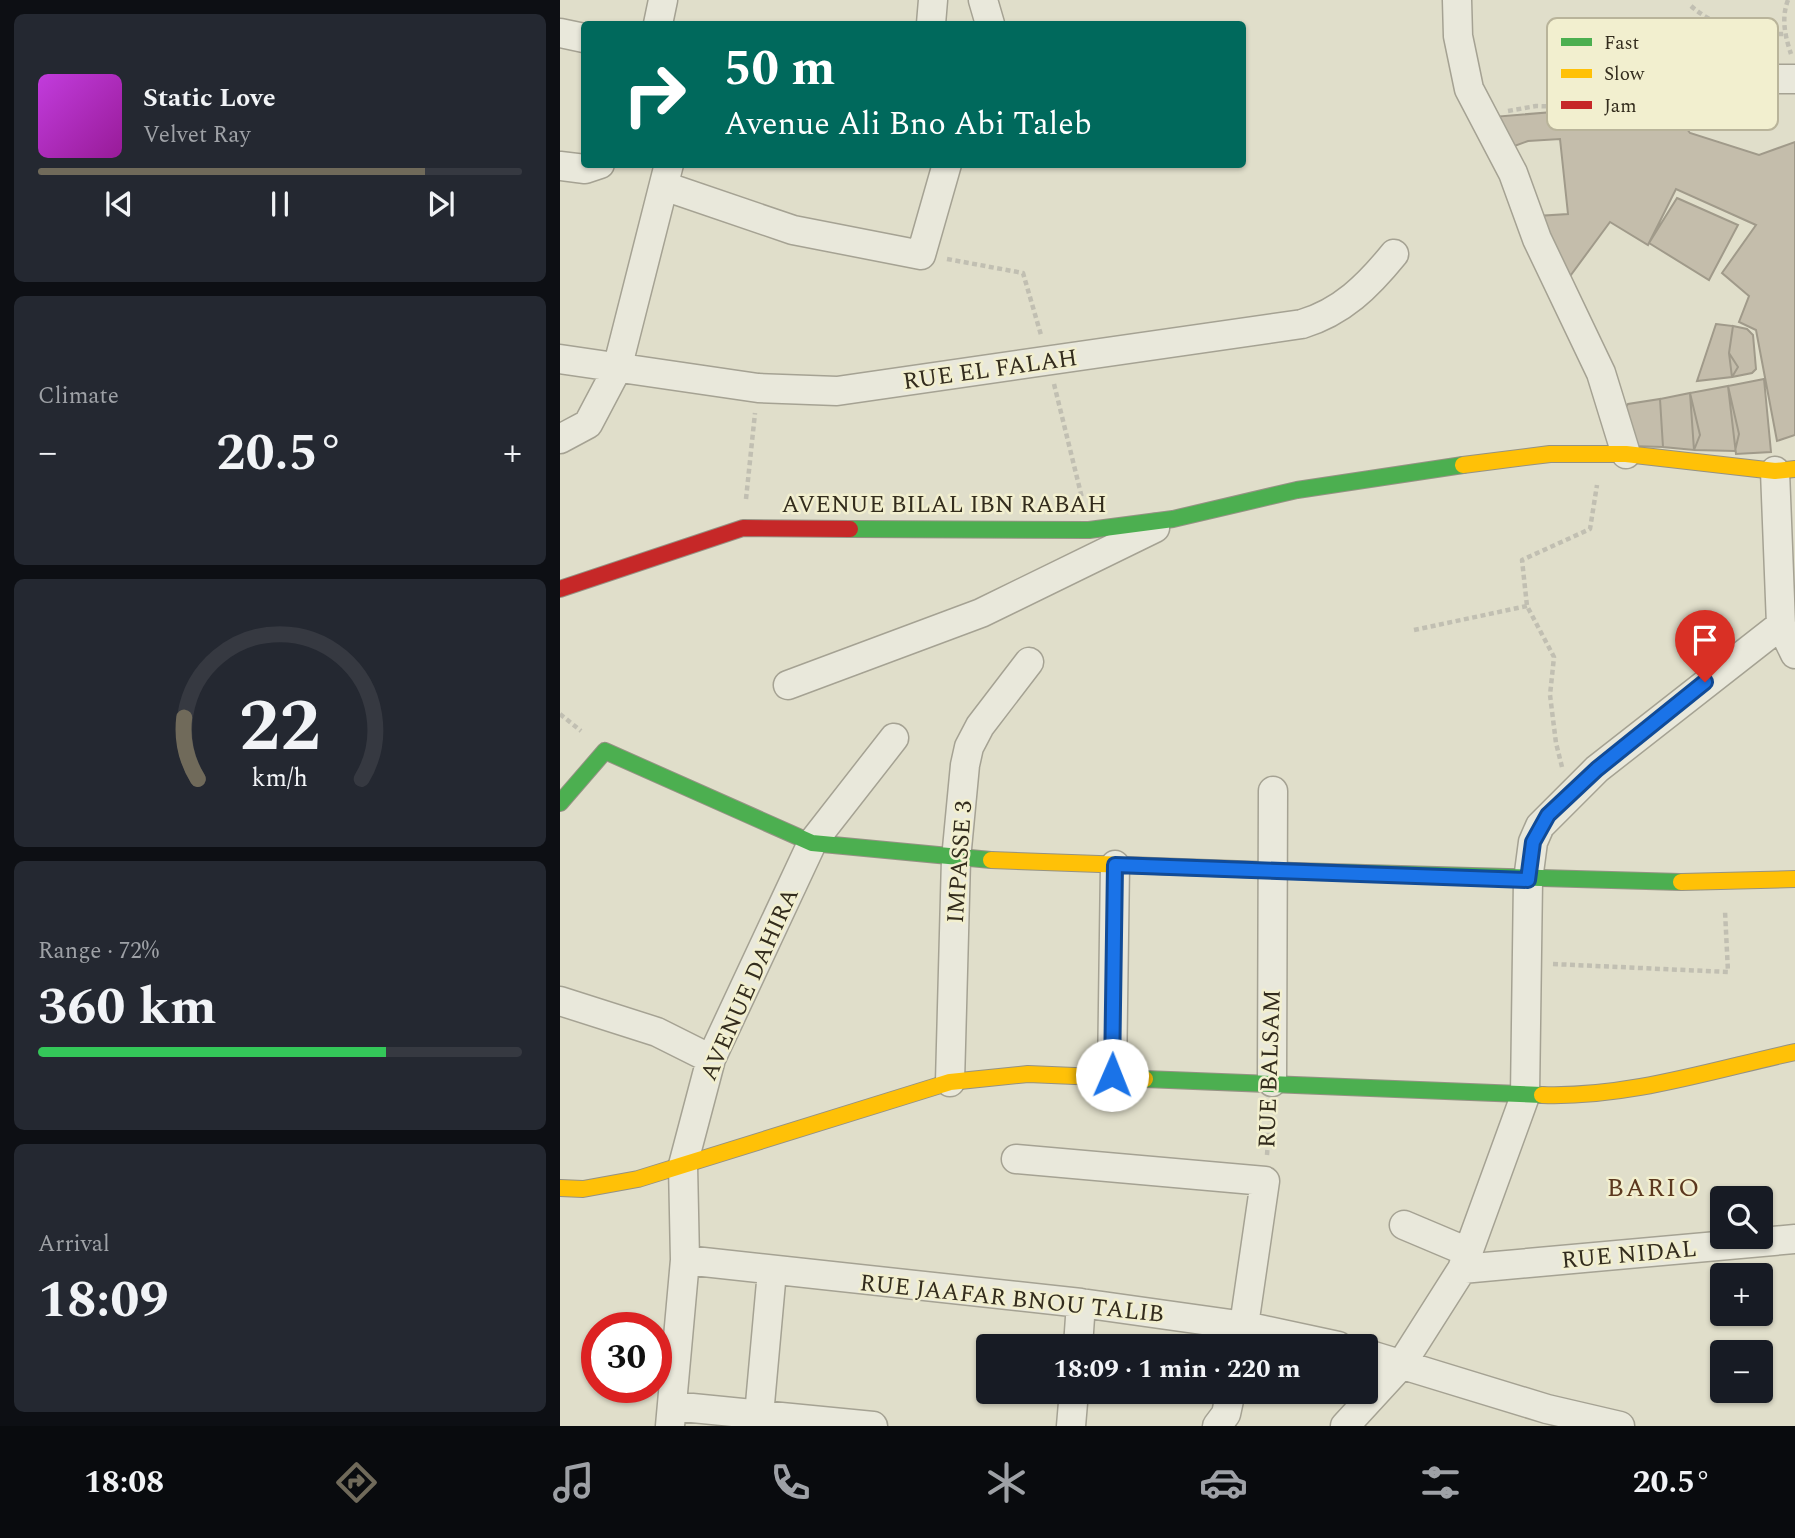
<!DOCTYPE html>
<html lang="en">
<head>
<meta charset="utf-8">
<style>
  :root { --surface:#171b24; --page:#242831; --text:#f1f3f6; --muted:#9ea1a6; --line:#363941; --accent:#706a5a }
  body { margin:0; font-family:Spectral,serif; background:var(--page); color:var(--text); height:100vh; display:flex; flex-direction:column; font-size:26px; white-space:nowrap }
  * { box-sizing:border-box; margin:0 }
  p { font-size:23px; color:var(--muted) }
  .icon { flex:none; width:38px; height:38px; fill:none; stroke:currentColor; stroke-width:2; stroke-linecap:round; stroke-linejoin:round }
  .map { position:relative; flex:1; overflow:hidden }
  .panel { display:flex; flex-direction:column; gap:14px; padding:14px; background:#0d0f14; width:560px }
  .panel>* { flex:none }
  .banner { position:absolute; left:21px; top:21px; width:665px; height:147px; border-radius:7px; box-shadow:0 2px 5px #0004; background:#00695c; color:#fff; overflow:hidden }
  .fabs { position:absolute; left:1150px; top:1186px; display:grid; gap:14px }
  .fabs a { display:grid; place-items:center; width:63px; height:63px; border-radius:7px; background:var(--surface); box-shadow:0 2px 5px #0004; font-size:35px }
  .speed { position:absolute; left:21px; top:1312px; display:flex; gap:14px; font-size:35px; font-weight:700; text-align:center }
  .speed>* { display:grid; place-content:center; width:91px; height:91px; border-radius:50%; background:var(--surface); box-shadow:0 2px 5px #0004; line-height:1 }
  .speed .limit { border:10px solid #d22; background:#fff; color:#111 }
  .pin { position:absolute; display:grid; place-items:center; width:60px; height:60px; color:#fff; margin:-72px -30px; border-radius:50% 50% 50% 0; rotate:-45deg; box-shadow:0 0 7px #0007 }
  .pin .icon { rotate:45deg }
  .me { position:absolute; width:77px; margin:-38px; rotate:1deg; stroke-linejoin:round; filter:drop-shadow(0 0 5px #0008) }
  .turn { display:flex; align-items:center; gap:24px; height:147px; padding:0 28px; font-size:32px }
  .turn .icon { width:91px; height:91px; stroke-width:2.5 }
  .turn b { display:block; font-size:49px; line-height:60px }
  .big { font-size:52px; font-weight:700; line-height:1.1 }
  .panel .tile { flex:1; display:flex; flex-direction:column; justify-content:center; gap:10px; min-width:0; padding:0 24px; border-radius:10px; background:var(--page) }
  .panel .dial { align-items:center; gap:0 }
  .dial svg { height:182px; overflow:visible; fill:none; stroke:var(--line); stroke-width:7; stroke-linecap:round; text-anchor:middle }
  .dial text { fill:var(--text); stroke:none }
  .song { display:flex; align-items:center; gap:21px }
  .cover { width:84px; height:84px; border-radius:10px; background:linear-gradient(135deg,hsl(290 70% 55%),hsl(300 70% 35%)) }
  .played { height:7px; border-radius:4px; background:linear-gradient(90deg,var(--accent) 80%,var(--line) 80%) }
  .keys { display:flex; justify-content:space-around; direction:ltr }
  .heat { display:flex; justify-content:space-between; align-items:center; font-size:38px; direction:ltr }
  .charge { height:10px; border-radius:5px; background:linear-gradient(90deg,#34c759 72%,var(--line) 0) }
  .trip { position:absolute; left:416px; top:1334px; width:402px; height:70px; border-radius:7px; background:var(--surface); box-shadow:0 2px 5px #0004; font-weight:700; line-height:70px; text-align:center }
  .tab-bar { display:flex; height:112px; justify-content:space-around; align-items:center; background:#090b0e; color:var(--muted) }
  .tab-bar .icon { width:49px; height:49px }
  .tab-bar .active { color:var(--accent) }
  .tab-bar b { font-size:32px; color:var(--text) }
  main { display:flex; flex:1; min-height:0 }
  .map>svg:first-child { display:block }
  .building { fill:#c4bdab; stroke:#a09a8a; stroke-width:2 }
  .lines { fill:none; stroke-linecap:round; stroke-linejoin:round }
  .street-casing { stroke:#a5a293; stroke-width:31 }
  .fast-casing { stroke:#959284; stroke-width:18 }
  .slow-casing { stroke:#959284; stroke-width:18 }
  .jam-casing { stroke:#959284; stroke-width:18 }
  .path { stroke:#c1bfb2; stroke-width:4.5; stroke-dasharray:5 3.5; stroke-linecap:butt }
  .street { stroke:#e9e8db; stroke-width:28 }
  .fast { stroke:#4caf50; stroke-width:16 }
  .slow { stroke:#ffc107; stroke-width:16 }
  .jam { stroke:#c62828; stroke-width:16 }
  .route-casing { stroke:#114b97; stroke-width:18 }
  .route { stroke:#1a73e8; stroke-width:12 }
  .labels { text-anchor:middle; stroke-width:5; stroke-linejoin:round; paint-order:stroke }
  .street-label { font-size:24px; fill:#332c1d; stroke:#f2efcf }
  .neighbourhood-label { font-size:26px; letter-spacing:2px; fill:#5c381f; stroke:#f2efcf }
  .key { fill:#f2efcf; stroke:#b9b49a; stroke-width:2 }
  .key-label { font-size:19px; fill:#332c1d }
</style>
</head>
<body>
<main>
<section class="panel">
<div class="tile">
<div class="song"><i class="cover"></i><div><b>Static Love</b><p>Velvet Ray</p></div></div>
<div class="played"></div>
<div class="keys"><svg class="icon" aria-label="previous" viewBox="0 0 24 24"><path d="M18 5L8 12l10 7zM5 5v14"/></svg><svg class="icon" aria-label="pause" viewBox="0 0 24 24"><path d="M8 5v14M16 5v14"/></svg><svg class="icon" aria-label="next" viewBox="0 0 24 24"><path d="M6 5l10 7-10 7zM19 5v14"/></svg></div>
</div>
<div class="tile"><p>Climate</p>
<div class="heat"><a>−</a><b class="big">20.5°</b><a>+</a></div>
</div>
<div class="tile dial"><svg viewBox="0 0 100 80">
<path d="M14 69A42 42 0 1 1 86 69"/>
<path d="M14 69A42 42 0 0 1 8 42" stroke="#706a5a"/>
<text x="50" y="56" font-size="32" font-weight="700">22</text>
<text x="50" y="72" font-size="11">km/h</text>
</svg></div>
<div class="tile"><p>Range · 72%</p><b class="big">360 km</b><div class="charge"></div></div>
<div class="tile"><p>Arrival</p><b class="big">18:09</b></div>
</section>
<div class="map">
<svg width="1235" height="1426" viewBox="0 0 1235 1426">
  <rect width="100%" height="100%" fill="#e0deca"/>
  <!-- building -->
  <path class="building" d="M1112,110L1130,133L1199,155L1235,142V435L1217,441L1196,330L1179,322L1189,296L1162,273L1196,225L1116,189L1088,245L1050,222L1005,283L977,216L1008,214L1000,139L968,141L949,148L932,117L993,112Z
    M1117,198L1178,225L1149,280L1089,243Z
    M1156,324L1173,326L1169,353L1178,367L1172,377L1137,381Z
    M1173,326L1187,329L1193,335L1196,369L1192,373L1172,377L1169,353Z
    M1204,379L1211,452L1176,454L1168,386Z
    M1168,386L1179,434L1175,451L1134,450L1130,393Z
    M1130,393L1140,435L1134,450L1103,447L1100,399Z
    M1100,399L1103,447L1071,446L1059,416L1068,404Z"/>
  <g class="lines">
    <defs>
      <path id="street" d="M423,0L430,24
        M897,0L898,36L909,89L953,173L977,239L1041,373L1066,454
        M98,24L103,0
        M371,24L373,0
        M0,33L24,38
        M1157,79H1235
        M0,166L25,169L40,164
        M104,186L233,230L361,255L387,164
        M0,359L198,388L277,391L742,324C782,312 808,286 834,254
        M0,439L28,424L57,369L109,164
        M1215,471L1221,625L1235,654
        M228,685L421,613L595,528
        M0,1001L97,1032L151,1059
        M552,1075L555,865
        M390,1082L396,859L405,765L409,747L420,726L469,662
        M712,1082L713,791
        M456,1159L705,1181L681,1346
        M844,1225L908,1252
        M125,1260L521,1303L685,1326L778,1346
        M902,1269L1235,1239
        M518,1346L521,1303
        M807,1354L987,1409L1060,1426
        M112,1406L313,1426
        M199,1415L212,1271
        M110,1426L125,1260L123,1165L151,1059L252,843L334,738
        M511,1426L514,1391
        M657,1426L666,1414L671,1391
        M785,1426L841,1365L902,1269L965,1096L968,880L973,842L980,826L1037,769L1221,625"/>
      <path id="fast" d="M290,529L529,530L613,519L737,490L903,465
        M0,803L45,751L252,843L431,860
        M734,871L1121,882
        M585,1079L982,1095"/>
      <path id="slow" d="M903,465L990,454H1066L1215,471L1235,469
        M431,860L734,871
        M1121,882L1235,879
        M982,1095C1067,1098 1153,1070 1235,1052
        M0,1188L23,1189L78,1179L390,1082L468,1074L585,1079"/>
      <path id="jam" d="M0,589L183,528L290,529"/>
    </defs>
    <!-- street casing -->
    <use href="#street" class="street-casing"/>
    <!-- fast casing -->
    <use href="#fast" class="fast-casing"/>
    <!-- slow casing -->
    <use href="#slow" class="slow-casing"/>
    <!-- jam casing -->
    <use href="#jam" class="jam-casing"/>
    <!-- path -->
    <path class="path" d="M1228,0C1221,18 1225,36 1231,54
      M1131,6C1157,29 1190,34 1224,34
      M948,111L976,106L1063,108L1114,104L1135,92
      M387,259L463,273L481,335
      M494,384L522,498
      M186,499L195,413
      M854,630L967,606
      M0,714L21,731
      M1002,767L996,743L990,695L994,657L967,606L962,560L1030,529L1037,485
      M993,964L1168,972L1165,911
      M707,1155L710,1114"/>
    <!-- street -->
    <use href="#street" class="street"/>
    <!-- fast -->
    <use href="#fast" class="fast"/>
    <!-- slow -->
    <use href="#slow" class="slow"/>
    <!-- jam -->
    <use href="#jam" class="jam"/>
  </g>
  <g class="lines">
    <defs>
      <path id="route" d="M552,1075L555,865L968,880L973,842L988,815L1037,769L1145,682"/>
    </defs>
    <!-- route casing -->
    <use href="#route" class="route-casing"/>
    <!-- route -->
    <use href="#route" class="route"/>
  </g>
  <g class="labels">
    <!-- street labels -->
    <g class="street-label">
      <text transform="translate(430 369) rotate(-8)" y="8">RUE EL FALAH</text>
      <text x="384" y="512">AVENUE BILAL IBN RABAH</text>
      <text transform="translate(399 862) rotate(-86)" y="8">IMPASSE 3</text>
      <text transform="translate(189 984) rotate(-66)" y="8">AVENUE DAHIRA</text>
      <text transform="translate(709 1069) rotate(-88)" y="8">RUE BALSAM</text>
      <text transform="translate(1069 1254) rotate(-5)" y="8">RUE NIDAL</text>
      <text transform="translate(452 1298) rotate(6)" y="8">RUE JAAFAR BNOU TALIB</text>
    </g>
    <!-- neighbourhood labels -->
    <g class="neighbourhood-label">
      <text x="1094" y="1196">BARIO</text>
    </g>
  </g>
  <!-- legend -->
  <rect x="987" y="18" width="231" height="112" rx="10" class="key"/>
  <rect x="1001" y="38" width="31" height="8" fill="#4caf50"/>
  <rect x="1001" y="69" width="31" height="9" fill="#ffc107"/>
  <rect x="1001" y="101" width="31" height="8" fill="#c62828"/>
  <g class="key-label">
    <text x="1044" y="49">Fast</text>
    <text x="1044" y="80">Slow</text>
    <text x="1044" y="112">Jam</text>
  </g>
</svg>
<div class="fabs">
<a><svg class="icon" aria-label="search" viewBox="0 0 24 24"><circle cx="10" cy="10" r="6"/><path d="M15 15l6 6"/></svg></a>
<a>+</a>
<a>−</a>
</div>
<div class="speed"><div class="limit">30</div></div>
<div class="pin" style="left:1145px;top:682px;background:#d93025"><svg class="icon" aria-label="arrive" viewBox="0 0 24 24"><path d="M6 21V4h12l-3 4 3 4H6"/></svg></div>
<svg class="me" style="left:552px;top:1075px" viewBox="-20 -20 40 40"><circle r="19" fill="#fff"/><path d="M0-13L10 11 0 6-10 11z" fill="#1a73e8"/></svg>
<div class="trip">18:09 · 1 min · 220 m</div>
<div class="banner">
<div class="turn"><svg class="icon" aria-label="right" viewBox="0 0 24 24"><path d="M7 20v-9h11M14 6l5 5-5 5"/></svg><div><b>50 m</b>Avenue Ali Bno Abi Taleb</div></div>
</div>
</div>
</main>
<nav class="tab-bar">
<b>18:08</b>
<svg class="icon active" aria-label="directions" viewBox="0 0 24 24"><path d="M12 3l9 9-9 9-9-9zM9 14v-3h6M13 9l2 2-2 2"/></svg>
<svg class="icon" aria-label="music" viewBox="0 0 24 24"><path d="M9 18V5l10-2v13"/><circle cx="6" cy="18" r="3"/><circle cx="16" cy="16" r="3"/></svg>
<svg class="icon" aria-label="phone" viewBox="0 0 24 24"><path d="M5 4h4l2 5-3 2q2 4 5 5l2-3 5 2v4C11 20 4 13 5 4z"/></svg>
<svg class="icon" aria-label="climate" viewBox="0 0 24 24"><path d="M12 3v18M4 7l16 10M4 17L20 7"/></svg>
<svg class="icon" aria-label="car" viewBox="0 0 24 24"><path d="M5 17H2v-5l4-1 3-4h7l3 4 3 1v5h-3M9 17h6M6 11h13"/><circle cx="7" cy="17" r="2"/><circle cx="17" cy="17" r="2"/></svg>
<svg class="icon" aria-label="filters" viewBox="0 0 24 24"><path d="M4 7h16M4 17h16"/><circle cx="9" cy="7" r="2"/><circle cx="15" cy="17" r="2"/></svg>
<b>20.5°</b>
</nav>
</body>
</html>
